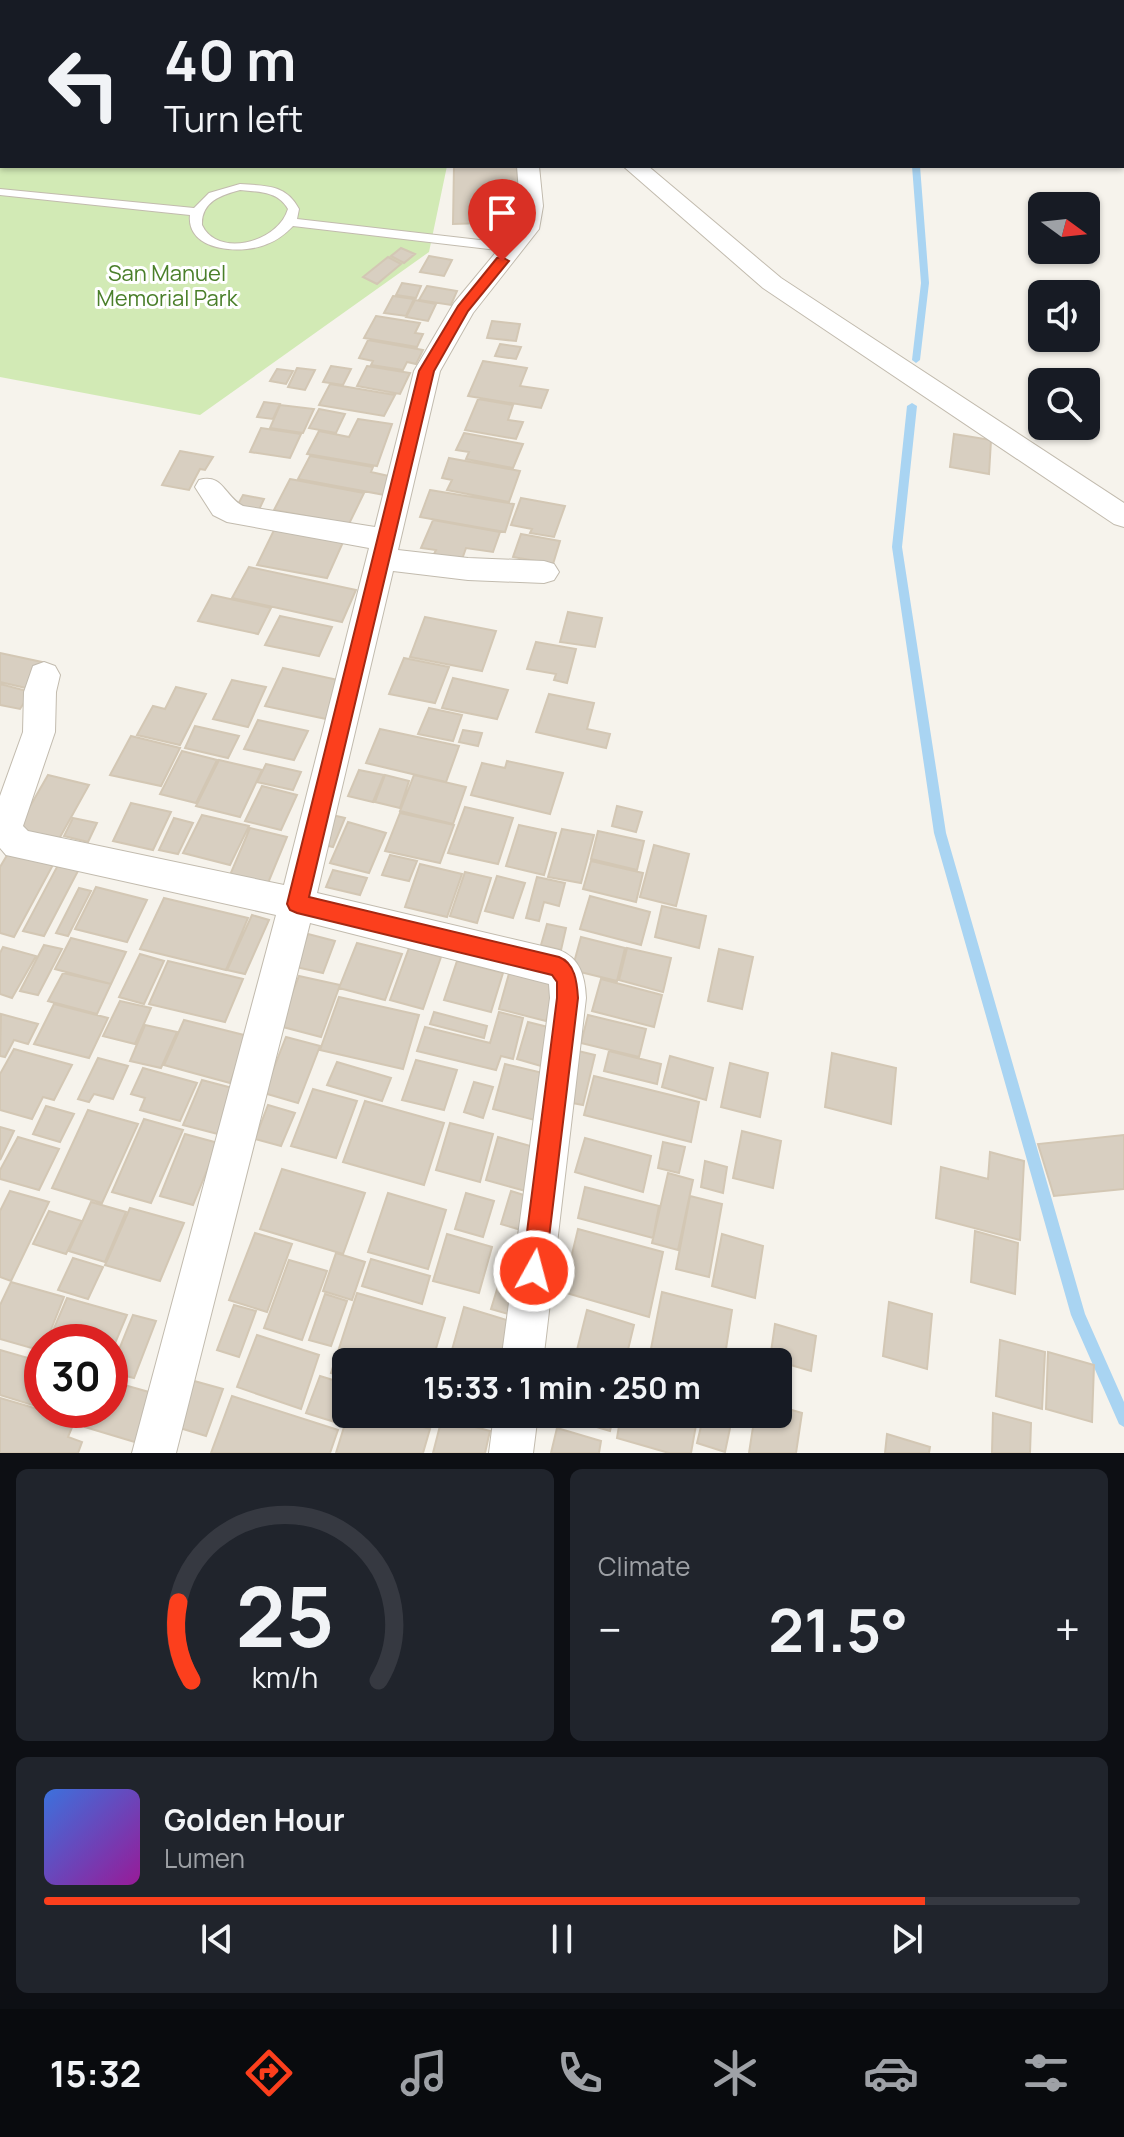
<!DOCTYPE html>
<html lang="en">
<head>
<meta charset="utf-8">
<style>
  :root { --surface:#171b24; --page:#20242c; --text:#f1f3f6; --muted:#9ea1a6; --line:#363941; --accent:#fc3f1d }
  body { margin:0; font-family:Manrope,sans-serif; background:var(--page); color:var(--text); height:100vh; display:flex; flex-direction:column; font-size:30px; white-space:nowrap }
  * { box-sizing:border-box; margin:0 }
  p { font-size:26px; color:var(--muted) }
  .icon { flex:none; width:44px; height:44px; fill:none; stroke:currentColor; stroke-width:2; stroke-linecap:round; stroke-linejoin:round }
  .map { position:relative; height:1453px; overflow:hidden }
  .side { display:flex; flex-direction:column; gap:16px; padding:16px; background:#0d0f14; flex:1 }
  .side>* { flex:none }
  .banner { position:absolute; left:0px; top:0px; width:1124px; height:168px; box-shadow:0 2px 6px #0004; background:#171b24; color:var(--text); overflow:hidden }
  .needle { width:52px; rotate:105deg }
  .tools { position:absolute; left:1028px; top:192px; display:grid; gap:16px }
  .tools a { display:grid; place-items:center; width:72px; height:72px; border-radius:12px; background:var(--surface); box-shadow:0 2px 6px #0004; font-size:40px }
  .speed { position:absolute; left:24px; top:1324px; display:flex; gap:16px; font-size:40px; font-weight:700; text-align:center }
  .speed>* { display:grid; place-content:center; width:104px; height:104px; border-radius:50%; background:var(--surface); box-shadow:0 2px 6px #0004; line-height:1 }
  .speed .limit { border:12px solid #d22; background:#fff; color:#111 }
  .pin { position:absolute; display:grid; place-items:center; width:68px; height:68px; color:#fff; margin:-82px -34px; border-radius:50% 50% 50% 0; rotate:-45deg; box-shadow:0 0 8px #0007 }
  .pin .icon { rotate:45deg }
  .me { position:absolute; width:88px; margin:-44px; rotate:7deg; stroke-linejoin:round; filter:drop-shadow(0 0 6px #0008) }
  .turn { display:flex; align-items:center; gap:28px; height:168px; padding:0 32px; font-size:36px }
  .turn .icon { width:104px; height:104px; stroke-width:2.5 }
  .turn b { display:block; font-size:56px; line-height:68px }
  .big { font-size:60px; font-weight:700; line-height:1.1 }
  .side .tile { flex:1; display:flex; flex-direction:column; justify-content:center; gap:12px; min-width:0; padding:0 28px; border-radius:12px; background:var(--page) }
  .side .dial { align-items:center; gap:0 }
  .dial svg { height:208px; overflow:visible; fill:none; stroke:var(--line); stroke-width:7; stroke-linecap:round; text-anchor:middle }
  .dial text { fill:var(--text); stroke:none }
  .song { display:flex; align-items:center; gap:24px }
  .cover { width:96px; height:96px; border-radius:12px; background:linear-gradient(135deg,hsl(220 70% 55%),hsl(300 70% 35%)) }
  .played { height:8px; border-radius:4px; background:linear-gradient(90deg,var(--accent) 85%,var(--line) 85%) }
  .keys { display:flex; justify-content:space-around; direction:ltr }
  .heat { display:flex; justify-content:space-between; align-items:center; font-size:44px; direction:ltr }
  .side .tiles { flex:1; display:grid; gap:16px; grid-template-columns:1fr 1fr }
  .tile:last-child { grid-column:span 2 }
  .trip { position:absolute; left:332px; top:1348px; width:460px; height:80px; border-radius:12px; background:var(--surface); box-shadow:0 2px 6px #0004; font-weight:700; line-height:80px; text-align:center }
  .dock { display:flex; height:128px; justify-content:space-around; align-items:center; background:#090b0e; color:var(--muted) }
  .dock .icon { width:56px; height:56px }
  .dock .selected { color:var(--accent) }
  .dock b { font-size:36px; color:var(--text) }
  .map>svg:first-child { display:block }
  .green { fill:#d2eab5 }
  .lines { fill:none; stroke-linecap:round; stroke-linejoin:round }
  .stream { fill:#a9d4f2; fill-rule:evenodd }
  .building { fill:#d8cfc1; stroke:#d3c7b4; stroke-width:2 }
  .lane-casing { stroke:#c2bbae; stroke-width:2 }
  .street-casing { stroke:#c2bbae; stroke-width:2 }
  .lane { fill:#fff; fill-rule:evenodd }
  .street { fill:#fff; fill-rule:evenodd }
  .route { fill:#fc3f1d; stroke:#a42913; stroke-width:2 }
  .labels { text-anchor:middle; stroke-width:6; stroke-linejoin:round; paint-order:stroke }
  .far-park-label { font-size:22px; fill:#4a7f2a; stroke:#fff }
</style>
</head>
<body>
<div class="map">
<svg width="1124" height="1453" viewBox="0 0 1124 1453">
  <rect width="100%" height="100%" fill="#f6f3ec"/>
  <!-- green -->
  <path class="green" d="M0,90L2,166H447L429,252L200,415L0,377Z"/>
  <g class="lines">
    <!-- stream -->
    <path class="stream" d="M900,0H906V2H900Z
      M912,166H920L929,283L920,360L916,363L912,360L921,283Z
      M912,403L917,406L902,547L946,833L1085,1314L1124,1402V1427L1119,1424L1071,1315L934,833L892,547L907,406Z"/>
  </g>
  <!-- building -->
  <path class="building" d="M454,166H519L522,222L453,224Z
    M401,248L415,254L404,263L391,256Z
    M429,256L452,260L444,276L420,272Z
    M388,257L401,264L377,284L363,277Z
    M402,283L421,286L416,298L396,295Z
    M427,286L457,291L451,305L419,300Z
    M393,296L414,299L406,316L384,313Z
    M415,300L436,304L428,321L406,317Z
    M376,316L420,323L415,333L423,334L417,347L364,338Z
    M492,321L520,324L516,341L487,338Z
    M368,340L423,350L416,364L407,362L403,370L371,365L373,361L359,358Z
    M500,344L521,347L516,359L495,356Z
    M483,361L527,368L520,386L548,390L541,408L468,396Z
    M331,366L351,369L343,385L323,382Z
    M367,366L410,373L400,394L357,386Z
    M297,368L315,370L305,390L288,387Z
    M277,369L293,371L286,384L270,381Z
    M330,384L395,395L384,416L319,405Z
    M478,399L513,405L508,420L523,422L516,439L465,430Z
    M264,402L280,404L273,419L257,417Z
    M280,405L314,409L303,433L270,428Z
    M319,409L345,414L336,433L309,428Z
    M358,419L392,424L377,466L307,454L319,431L349,437Z
    M261,428L301,434L290,458L250,452Z
    M464,433L523,444L513,468L466,459L469,452L456,450Z
    M954,434L991,440L989,474L950,467Z
    M180,451L213,457L205,470L200,469L189,490L162,485Z
    M310,456L373,467L371,472L393,477L385,495L298,479Z
    M449,458L520,471L509,502L447,490L452,480L442,478Z
    M290,479L364,493L349,524L274,510Z
    M430,490L514,504L505,532L420,517Z
    M243,495L264,499L257,514L235,510Z
    M521,498L565,506L554,537L530,533L532,529L511,525Z
    M433,520L500,532L493,552L466,548L460,565L431,560L436,550L421,548Z
    M275,528L344,540L327,578L257,565Z
    M521,534L560,541L553,564L513,557Z
    M249,567L356,590L342,622L232,598Z
    M212,595L271,608L258,634L198,621Z
    M568,612L602,618L595,647L560,642Z
    M280,616L332,627L319,656L265,645Z
    M425,617L496,631L482,671L410,657Z
    M536,642L576,649L567,683L554,680L556,674L527,669Z
    M0,653L42,662L26,688L0,682Z
    M404,658L449,667L435,703L389,694Z
    M283,668L347,682L331,720L265,706Z
    M453,678L508,690L497,719L442,708Z
    M232,680L266,687L248,727L213,719Z
    M0,684L31,692L20,709L0,705Z
    M176,687L206,694L180,745L137,735L153,706L165,709Z
    M549,694L594,703L587,729L610,734L606,748L536,732Z
    M429,708L462,715L453,741L418,734Z
    M258,720L308,731L294,760L244,749Z
    M195,726L239,736L228,758L185,748Z
    M380,729L459,746L446,782L366,763Z
    M463,730L482,733L478,746L459,742Z
    M131,736L180,748L161,786L110,775Z
    M182,751L217,760L196,803L160,794Z
    M219,760L262,770L240,817L196,806Z
    M507,761L563,773L550,814L471,795L482,763L505,768Z
    M266,764L301,772L293,790L257,782Z
    M359,770L384,775L373,802L348,796Z
    M48,775L89,785L59,839L17,829Z
    M385,775L409,781L400,808L375,802Z
    M414,775L466,787L453,824L400,811Z
    M262,786L297,795L281,830L245,821Z
    M131,803L171,812L153,850L113,841Z
    M617,806L642,812L636,832L612,826Z
    M465,807L513,818L498,864L448,853Z
    M400,813L454,825L440,863L385,851Z
    M328,814L345,818L333,847L315,843Z
    M202,815L249,826L230,865L183,853Z
    M73,818L97,823L88,842L64,836Z
    M174,818L193,823L178,854L159,850Z
    M348,822L386,833L369,873L330,863Z
    M519,825L556,833L544,875L506,866Z
    M250,828L287,837L268,883L230,875Z
    M562,829L594,835L581,883L548,877Z
    M598,831L644,841L637,870L591,859Z
    M654,845L689,854L676,906L640,897Z
    M9,852L54,863L14,937L0,933V867Z
    M390,855L417,861L409,881L382,875Z
    M591,861L643,873L636,902L583,889Z
    M420,864L462,874L447,917L405,907Z
    M58,865L79,869L44,936L23,931Z
    M333,870L367,878L360,895L326,887Z
    M465,872L491,878L477,923L450,916Z
    M497,876L525,883L513,918L485,911Z
    M537,877L565,883L559,906L544,902L539,921L526,918Z
    M96,887L147,900L127,942L75,929Z
    M79,888L91,891L68,936L56,933Z
    M590,896L650,912L641,945L580,929Z
    M164,898L248,918L226,970L140,949Z
    M662,906L706,916L699,948L655,937Z
    M252,915L269,920L245,974L227,970Z
    M547,924L566,928L561,950L541,945Z
    M308,934L335,941L323,973L296,967Z
    M581,937L625,948L617,981L572,970Z
    M71,938L126,952L111,984L55,969Z
    M357,943L402,954L385,1000L339,988Z
    M44,945L62,949L38,995L20,991Z
    M3,947L36,956L12,998L0,994V953Z
    M409,948L441,957L423,1009L390,1000Z
    M627,948L671,958L663,992L619,980Z
    M719,949L753,957L742,1009L708,1001Z
    M140,954L164,961L144,1004L119,997Z
    M168,961L243,979L225,1022L149,1004Z
    M457,961L503,973L491,1012L444,1000Z
    M510,970L557,982L546,1021L499,1009Z
    M63,973L111,984L97,1014L48,1001Z
    M299,976L340,985L321,1037L279,1026Z
    M601,979L662,995L654,1027L592,1011Z
    M339,997L419,1015L403,1069L320,1050Z
    M120,1001L151,1008L135,1044L103,1036Z
    M54,1004L108,1018L89,1058L34,1044Z
    M434,1012L487,1026L484,1038L430,1024Z
    M499,1012L523,1018L513,1059L501,1056L496,1070L417,1051L425,1027L490,1043Z
    M1,1014L38,1024L28,1044L14,1040L5,1057L0,1056Z
    M588,1015L646,1029L639,1057L581,1043Z
    M184,1020L248,1036L230,1083L164,1065Z
    M528,1022L552,1028L541,1066L517,1059Z
    M145,1025L177,1032L161,1068L130,1061Z
    M286,1037L320,1046L298,1103L264,1093Z
    M14,1049L72,1065L54,1100L43,1097L32,1119L0,1110V1074Z
    M574,1050L595,1055L583,1105L562,1101Z
    M609,1051L661,1064L657,1084L604,1071Z
    M832,1053L896,1068L891,1124L825,1107Z
    M670,1056L713,1068L706,1100L662,1087Z
    M98,1058L128,1066L113,1099L94,1094L89,1102L78,1099Z
    M416,1060L457,1070L444,1110L402,1100Z
    M337,1062L391,1078L382,1101L327,1085Z
    M730,1063L768,1073L760,1117L721,1107Z
    M505,1064L547,1074L535,1120L493,1109Z
    M143,1068L197,1083L180,1121L140,1110L145,1098L131,1094Z
    M594,1076L699,1102L691,1142L584,1115Z
    M202,1080L236,1089L218,1134L183,1125Z
    M474,1082L493,1087L483,1118L464,1112Z
    M313,1089L357,1101L336,1158L291,1146Z
    M365,1101L444,1123L424,1185L343,1162Z
    M268,1105L295,1113L281,1146L255,1139Z
    M46,1106L74,1114L60,1142L33,1134Z
    M88,1110L138,1124L102,1203L52,1188Z
    M144,1119L183,1130L151,1203L112,1192Z
    M450,1123L493,1134L480,1182L436,1170Z
    M0,1127L14,1131L0,1160Z
    M742,1131L781,1141L773,1188L733,1178Z
    M185,1134L218,1143L193,1205L160,1196Z
    M1124,1135V1189L1054,1196L1038,1144Z
    M18,1137L59,1149L39,1190L0,1179V1170Z
    M498,1137L541,1149L529,1192L486,1180Z
    M585,1138L651,1156L643,1192L575,1172Z
    M663,1142L685,1147L679,1173L658,1168Z
    M990,1152L1024,1161L1020,1240L936,1218L941,1167L988,1179Z
    M705,1161L727,1167L723,1193L701,1187Z
    M282,1169L365,1193L343,1254L260,1229Z
    M668,1173L693,1180L678,1250L652,1243Z
    M585,1187L659,1206L653,1238L578,1218Z
    M10,1191L49,1202L11,1281L0,1277V1211Z
    M511,1191L530,1197L521,1230L501,1224Z
    M388,1193L446,1210L428,1269L368,1252Z
    M466,1193L494,1201L483,1237L455,1229Z
    M690,1196L722,1204L709,1277L676,1269Z
    M91,1202L126,1212L105,1262L69,1251Z
    M130,1208L184,1223L160,1281L105,1265Z
    M49,1211L82,1221L66,1254L33,1244Z
    M578,1229L663,1252L649,1317L563,1292Z
    M975,1231L1018,1243L1015,1294L971,1282Z
    M255,1233L292,1244L267,1312L229,1300Z
    M447,1234L492,1247L479,1293L433,1281Z
    M722,1234L763,1246L755,1298L712,1286Z
    M336,1253L365,1262L352,1300L323,1291Z
    M73,1258L103,1267L88,1299L58,1290Z
    M371,1259L430,1276L422,1304L362,1286Z
    M289,1260L327,1271L302,1340L264,1328Z
    M502,1273L522,1280L512,1315L491,1309Z
    M11,1282L64,1297L46,1342H42V1351L0,1339V1305Z
    M662,1292L732,1310L724,1362H660L649,1359Z
    M357,1293L445,1318L432,1362H346V1377L331,1373Z
    M325,1294L347,1301L331,1346L309,1340Z
    M67,1298L127,1315L110,1355V1342H48Z
    M889,1302L932,1314L927,1369L883,1356Z
    M234,1305L256,1311L239,1357L217,1350Z
    M464,1307L510,1321L500,1362H468L450,1357Z
    M587,1310L634,1325L625,1362L577,1350Z
    M133,1315L156,1321L134,1378L110,1372Z
    M775,1324L816,1336L811,1371L770,1359Z
    M257,1335L319,1355L301,1409L237,1387Z
    M1000,1340L1045,1352L1042,1409L996,1396Z
    M0,1350L42,1362V1408L0,1395Z
    M1048,1352L1094,1365L1092,1422L1046,1409Z
    M320,1376L346,1384V1408L341,1424L306,1413Z
    M187,1379L223,1389L206,1436L170,1425Z
    M110,1381L156,1394L138,1443L85,1427L91,1410H110Z
    M232,1396L338,1430L330,1453H211Z
    M0,1398L75,1420L68,1437L82,1442L78,1453H0Z
    M778,1406L802,1413L796,1453H749L755,1414H778Z
    M993,1413L1031,1423L1030,1453H992Z
    M348,1414H381L430,1429L423,1453H336Z
    M443,1414H486L483,1425Z
    M553,1414H614L610,1431Z
    M621,1414H698L691,1453H669L617,1438Z
    M704,1414H733L725,1452L697,1443Z
    M442,1418L490,1431L485,1453H433Z
    M557,1428L601,1441L599,1453H551Z
    M887,1434L930,1447L929,1453H885Z"/>
  <g class="lines">
    <defs>
      <path id="lane" d="M240,184C266,186 286,184 299,209L297,219L515,244L521,248L515,252L293,226C285,234 278,240 267,244C243,255 186,252 190,215L0,195V189L194,208L209,193ZM240,190C259,192 278,191 288,209C278,243 217,258 202,225C201,202 221,195 240,190Z"/>
      <path id="street" d="M287,0H308L310,2H289Z
        M491,0H511L512,2H492Z
        M517,166H539L543,206L539,229L473,313L440,371L398,550L468,558L544,561L554,564L559,572L554,580L544,583L468,580L393,571L317,893L559,950C580,958 585,976 586,998L543,1362H501L550,998L549,984L310,923L176,1453H132L276,915L6,855L0,848V796L23,732L24,692L33,666L44,662L55,666L60,675L56,692L55,732L23,826L28,831L284,885L369,548L227,522L213,515L195,487L199,480C223,473 224,496 243,506L375,527L414,371L454,303L516,228L520,206Z
        M623,166H648L781,278L1124,503V527L1114,524L763,288Z
        M494,1414H538L533,1453H489Z"/>
    </defs>
    <!-- lane casing -->
    <use href="#lane" class="lane-casing"/>
    <!-- street casing -->
    <use href="#street" class="street-casing"/>
    <!-- lane -->
    <use href="#lane" class="lane"/>
    <!-- street -->
    <use href="#street" class="street"/>
  </g>
  <!-- route -->
  <path class="route" d="M502,257L509,261L468,311L434,371L309,897L559,957C575,963 577,982 578,998L545,1271L542,1279L534,1283L525,1279L522,1271L557,998V982L552,975L297,913L290,910L287,904L419,371L458,306L497,258Z"/>
  <g class="labels">
    <!-- far-park labels -->
    <g class="far-park-label">
      <text x="167" y="281">San Manuel<tspan x="167" dy="25">Memorial Park</tspan></text>
    </g>
  </g>
</svg>
<div class="tools">
<a><svg class="needle" viewBox="-14 -14 28 28"><path d="M0-13l5 13h-10z" fill="#e53935"/><path d="M0 13l5-13h-10z" fill="#9ea1a6"/></svg></a>
<a><svg class="icon" aria-label="sound" viewBox="0 0 24 24"><path d="M4 9h4l5-4v14l-5-4H4zM17 9q2 3 0 6"/></svg></a>
<a><svg class="icon" aria-label="search" viewBox="0 0 24 24"><circle cx="10" cy="10" r="6"/><path d="M15 15l6 6"/></svg></a>
</div>
<div class="speed"><div class="limit">30</div></div>
<div class="pin" style="left:502px;top:261px;background:#d93025"><svg class="icon" aria-label="arrive" viewBox="0 0 24 24"><path d="M6 21V4h12l-3 4 3 4H6"/></svg></div>
<svg class="me" style="left:534px;top:1271px" viewBox="-20 -20 40 40"><circle r="17" fill="#fc3f1d" stroke="#fff" stroke-width="3"/><path d="M0-11L8 9 0 5-8 9z" fill="#fff"/></svg>
<div class="trip">15:33 · 1 min · 250 m</div>
<div class="banner">
<div class="turn"><svg class="icon" aria-label="left" viewBox="0 0 24 24"><path d="M17 20v-9H6M10 6l-5 5 5 5"/></svg><div><b>40 m</b>Turn left</div></div>
</div>
</div>
<section class="side">
<div class="tiles">
<div class="tile dial"><svg viewBox="0 0 100 80">
<path d="M14 69A42 42 0 1 1 86 69"/>
<path d="M14 69A42 42 0 0 1 9 39" stroke="#fc3f1d"/>
<text x="50" y="56" font-size="32" font-weight="700">25</text>
<text x="50" y="72" font-size="11">km/h</text>
</svg></div>
<div class="tile"><p>Climate</p>
<div class="heat"><a>−</a><b class="big">21.5°</b><a>+</a></div>
</div>
<div class="tile">
<div class="song"><i class="cover"></i><div><b>Golden Hour</b><p>Lumen</p></div></div>
<div class="played"></div>
<div class="keys"><svg class="icon" aria-label="previous" viewBox="0 0 24 24"><path d="M18 5L8 12l10 7zM5 5v14"/></svg><svg class="icon" aria-label="pause" viewBox="0 0 24 24"><path d="M8 5v14M16 5v14"/></svg><svg class="icon" aria-label="next" viewBox="0 0 24 24"><path d="M6 5l10 7-10 7zM19 5v14"/></svg></div>
</div>
</div>
</section>
<nav class="dock">
<b>15:32</b>
<svg class="icon selected" aria-label="directions" viewBox="0 0 24 24"><path d="M12 3l9 9-9 9-9-9zM9 14v-3h6M13 9l2 2-2 2"/></svg>
<svg class="icon" aria-label="music" viewBox="0 0 24 24"><path d="M9 18V5l10-2v13"/><circle cx="6" cy="18" r="3"/><circle cx="16" cy="16" r="3"/></svg>
<svg class="icon" aria-label="phone" viewBox="0 0 24 24"><path d="M5 4h4l2 5-3 2q2 4 5 5l2-3 5 2v4C11 20 4 13 5 4z"/></svg>
<svg class="icon" aria-label="climate" viewBox="0 0 24 24"><path d="M12 3v18M4 7l16 10M4 17L20 7"/></svg>
<svg class="icon" aria-label="car" viewBox="0 0 24 24"><path d="M5 17H2v-5l4-1 3-4h7l3 4 3 1v5h-3M9 17h6M6 11h13"/><circle cx="7" cy="17" r="2"/><circle cx="17" cy="17" r="2"/></svg>
<svg class="icon" aria-label="filters" viewBox="0 0 24 24"><path d="M4 7h16M4 17h16"/><circle cx="9" cy="7" r="2"/><circle cx="15" cy="17" r="2"/></svg>
</nav>
</body>
</html>
